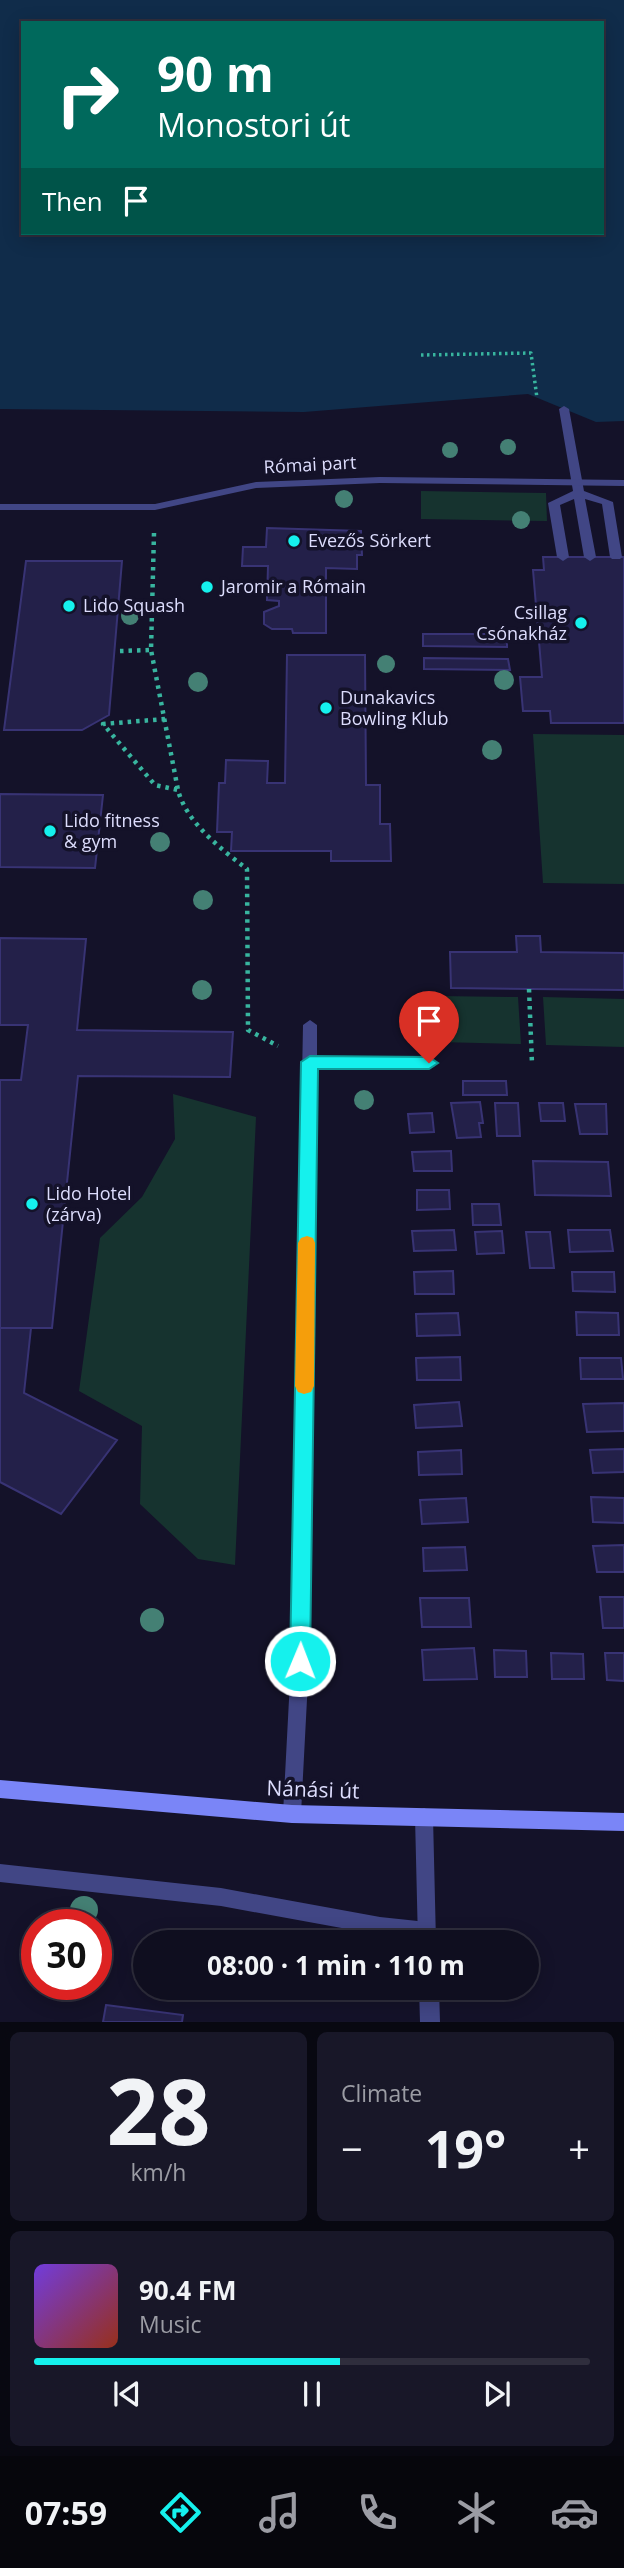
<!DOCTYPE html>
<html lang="en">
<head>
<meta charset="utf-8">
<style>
  :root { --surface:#0f0e1f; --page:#181728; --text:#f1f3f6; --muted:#9b9ca4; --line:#2f2e3d; --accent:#15f1ed }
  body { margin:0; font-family:"Open Sans",sans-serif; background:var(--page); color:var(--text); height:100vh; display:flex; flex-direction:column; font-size:26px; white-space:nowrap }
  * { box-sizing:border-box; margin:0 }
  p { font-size:23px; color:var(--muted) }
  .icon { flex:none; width:38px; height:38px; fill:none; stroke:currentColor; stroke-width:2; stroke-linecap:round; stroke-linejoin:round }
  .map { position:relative; height:2022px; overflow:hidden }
  .drawer { display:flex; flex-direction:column; gap:10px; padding:10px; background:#080811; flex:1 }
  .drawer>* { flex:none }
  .hud { position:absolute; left:21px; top:21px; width:583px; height:214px; border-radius:0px; box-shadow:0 4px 18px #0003,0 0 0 2px var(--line); background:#00695c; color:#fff; overflow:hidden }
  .speed { position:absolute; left:21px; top:1909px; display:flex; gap:14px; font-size:35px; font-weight:700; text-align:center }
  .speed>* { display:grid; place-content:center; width:91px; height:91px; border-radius:50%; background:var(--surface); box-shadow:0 4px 18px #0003,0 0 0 2px var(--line); line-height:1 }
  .speed .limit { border:10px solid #d22; background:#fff; color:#111 }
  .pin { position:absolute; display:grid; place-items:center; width:60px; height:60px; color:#fff; margin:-72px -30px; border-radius:50% 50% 50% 0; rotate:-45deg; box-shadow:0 0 7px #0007 }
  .pin .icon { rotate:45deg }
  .me { position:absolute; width:77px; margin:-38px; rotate:1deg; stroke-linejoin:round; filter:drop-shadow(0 0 5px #0008) }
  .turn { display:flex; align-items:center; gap:24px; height:147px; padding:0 21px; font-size:32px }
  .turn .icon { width:91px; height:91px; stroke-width:2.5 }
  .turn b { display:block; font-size:49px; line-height:60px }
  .then { display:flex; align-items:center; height:66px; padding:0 21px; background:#0003; gap:14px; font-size:26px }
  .big { font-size:52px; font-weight:700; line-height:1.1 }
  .drawer .widget { flex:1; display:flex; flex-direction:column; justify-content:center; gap:10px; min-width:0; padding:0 24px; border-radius:10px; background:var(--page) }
  .drawer .dial { align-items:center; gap:0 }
  .dial b { font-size:91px; line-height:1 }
  .song { display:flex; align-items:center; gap:21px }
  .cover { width:84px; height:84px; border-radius:10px; background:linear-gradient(135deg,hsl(260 70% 55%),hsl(10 70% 35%)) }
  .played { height:7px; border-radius:4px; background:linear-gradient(90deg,var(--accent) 55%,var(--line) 55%) }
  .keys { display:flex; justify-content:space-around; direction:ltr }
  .heat { display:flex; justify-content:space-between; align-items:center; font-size:38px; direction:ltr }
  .drawer .tiles { flex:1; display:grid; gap:10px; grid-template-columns:1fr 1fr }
  .widget:last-child { grid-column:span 2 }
  .trip { position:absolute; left:133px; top:1930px; width:406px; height:70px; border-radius:35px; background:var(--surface); box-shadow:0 4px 18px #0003,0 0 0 2px var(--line); font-weight:700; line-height:70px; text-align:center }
  .dock { display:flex; height:112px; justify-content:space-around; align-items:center; background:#06060c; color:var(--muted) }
  .dock .icon { width:49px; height:49px }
  .dock .selected { color:var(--accent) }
  .dock b { font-size:32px; color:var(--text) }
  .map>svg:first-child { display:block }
  .green { fill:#16332f }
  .water { fill:#102c4a; fill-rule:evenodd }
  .building { fill:#232049; stroke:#383374; stroke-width:2 }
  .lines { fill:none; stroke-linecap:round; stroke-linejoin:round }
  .path-far1 { stroke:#38b59f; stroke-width:3.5; stroke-dasharray:2.5 3.5; stroke-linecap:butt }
  .path { stroke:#38b59f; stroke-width:4.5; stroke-dasharray:3.5 5; stroke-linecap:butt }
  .lane { fill:#414685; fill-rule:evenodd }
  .street { fill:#414685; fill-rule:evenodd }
  .secondary { fill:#7a85f7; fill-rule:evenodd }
  .tree { fill:#448074 }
  .route { fill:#15f1ed; stroke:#0e9d9a; stroke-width:2 }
  .slow { fill:#f59e0b }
  .poi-dot { fill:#15f1ed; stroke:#141229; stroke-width:2.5 }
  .labels { text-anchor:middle; stroke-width:7; stroke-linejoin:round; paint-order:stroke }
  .street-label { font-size:18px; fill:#ddddfd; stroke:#141229 }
  .poi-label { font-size:18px; fill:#ddddfd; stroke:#141229; text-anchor:start }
  .near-street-label { font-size:21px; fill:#ddddfd; stroke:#141229 }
</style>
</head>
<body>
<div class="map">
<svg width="624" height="2022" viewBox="0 0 624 2022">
  <rect width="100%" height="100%" fill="#141229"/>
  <!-- green -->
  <path class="green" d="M421,491L546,493L547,521L421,519Z
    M533,734L624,735V884L543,883Z
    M437,996L518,997L521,1044L438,1042Z
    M543,997L624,999V1047L546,1045Z
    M173,1094L256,1117L235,1565L198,1559L140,1504L142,1426L79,1391L100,1238L142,1197L175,1139Z"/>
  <!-- water -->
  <path class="water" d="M0,0H624V421L596,422L528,394L304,412L0,409ZM23,23H602V233H23Z"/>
  <!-- building -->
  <path class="building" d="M267,528L361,531L362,555H357V569L326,568V633H293L292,629H272L264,624V612L279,606V601L267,600L268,566H242L243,547H266Z
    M543,557H624V723H551L550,711H523L520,677H542L533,570H544Z
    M26,561H122L109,715L82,730H4Z
    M423,634H507V647L423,646Z
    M287,655H365L366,785H380V824H390L391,861H331V851H231L232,832H217L219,783H225L226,760L268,761L267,783H285Z
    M424,658L508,659L510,670L424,669Z
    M0,794L103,795L95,868L0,867Z
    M516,936H540L541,952L624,953V990L451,988L450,952H517Z
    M0,938L86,939L77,1030L233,1032L230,1077L78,1076L52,1328H0V1080H21L28,1025H0Z
    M463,1081H506L507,1095H463Z
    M480,1102L483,1123H479L481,1137L457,1138L451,1103Z
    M495,1103H518L520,1136H497Z
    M539,1103H563L565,1121H541Z
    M575,1104H606L607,1134H580Z
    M432,1113L434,1132L410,1133L408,1114Z
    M451,1151L452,1171H414L412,1152Z
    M533,1161L608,1162L611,1196L535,1195Z
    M417,1190H449L450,1209L417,1210Z
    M472,1204H499L501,1225H473Z
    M454,1230L456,1250L414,1251L412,1231Z
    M568,1230H610L613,1251L570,1252Z
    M502,1231L504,1253L477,1254L475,1232Z
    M526,1232H550L554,1268H530Z
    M453,1271L454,1294H415L414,1272Z
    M572,1272H614L615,1292L573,1291Z
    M576,1312L618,1313L619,1335H577Z
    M458,1313L460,1335L417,1336L416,1314Z
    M0,1328H31L24,1393L117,1440L61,1514L0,1482Z
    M460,1357L461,1380H417L416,1358Z
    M580,1358H621L623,1379H581Z
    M459,1402L462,1426L416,1428L414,1405Z
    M624,1403V1431L587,1432L583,1404Z
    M624,1449V1472L593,1473L590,1450Z
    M461,1450L462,1474L419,1475L418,1452Z
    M591,1497L624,1498V1523L593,1522Z
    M466,1498L468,1522L422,1524L420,1500Z
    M624,1545V1572H597L593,1546Z
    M465,1547L467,1570L424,1571L423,1548Z
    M600,1597H624V1628H603Z
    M420,1598H469L471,1627H422Z
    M474,1648L477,1679L424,1680L422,1650Z
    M494,1650L526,1651L527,1677H495Z
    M551,1653L583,1654L584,1679H552Z
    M605,1653H624V1681L607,1680Z
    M106,2005L183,2015L182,2022H103Z"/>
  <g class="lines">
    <!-- path-far1 -->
    <path class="path-far1" d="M421,355L531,353L537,398"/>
    <!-- path -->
    <path class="path" d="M154,533L151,650L178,790C186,822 221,849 247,869L248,1030L278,1046
      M120,651L151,650
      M165,719L103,724L155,785L178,790
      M529,989L532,1064"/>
    <!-- lane -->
    <path class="lane" d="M564,406L569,409L584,491L613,502L622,557L620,559H612L610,557L602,504L585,499L596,557L590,561L584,557L574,499L560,505L569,557L563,561L557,557L548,503L573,491L559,409Z
      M0,1864L221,1888L380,1917L427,1922L434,1924L436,1931L434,1938L427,1940L380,1935L221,1906L0,1882Z"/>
    <!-- street -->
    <path class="street" d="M380,477L624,480V486L380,483L256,488L155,510H0V504H155L256,482Z
      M310,1020L317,1025V1057L429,1058L434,1059L436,1063L434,1067L429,1068L316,1067L309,1661L301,1814L298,1820L292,1823L286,1820L283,1814L291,1661L303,1025Z
      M424,1808L430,1811L433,1817L436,1942H418L415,1817L418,1811Z
      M419,1988H439L440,2022H420Z"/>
    <!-- secondary -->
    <path class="secondary" d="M0,1780L292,1805L624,1813V1831L292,1823L0,1798Z"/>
  </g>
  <!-- trees -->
  <g class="tree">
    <circle cx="508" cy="447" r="8"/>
    <circle cx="450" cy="450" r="8"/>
    <circle cx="344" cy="499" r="9"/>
    <circle cx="521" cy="520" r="9"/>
    <circle cx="130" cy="616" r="9"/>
    <circle cx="386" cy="664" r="9"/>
    <circle cx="504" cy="680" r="10"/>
    <circle cx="198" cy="682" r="10"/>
    <circle cx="492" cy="750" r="10"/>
    <circle cx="160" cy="842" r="10"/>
    <circle cx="203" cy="900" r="10"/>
    <circle cx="202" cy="990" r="10"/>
    <circle cx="364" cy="1100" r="10"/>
    <circle cx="152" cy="1620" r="12"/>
    <circle cx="84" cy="1910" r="14"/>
  </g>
  <!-- route -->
  <path class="route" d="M310,1056L429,1057L438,1063L429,1069H318L310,1661L307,1667L300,1670L293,1667L290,1661L301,1062Z"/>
  <!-- slow -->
  <path class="slow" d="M307,1236L313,1238L315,1243L314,1386L311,1392L304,1394L298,1392L295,1386L298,1243L301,1238Z"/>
  <!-- markers -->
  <g class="poi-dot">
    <circle cx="294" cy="541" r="7"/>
    <circle cx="207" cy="587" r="7"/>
    <circle cx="69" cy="606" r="7"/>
    <circle cx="581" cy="623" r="7"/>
    <circle cx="326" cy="708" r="7"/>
    <circle cx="50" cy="831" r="7"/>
    <circle cx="32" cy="1204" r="7"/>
  </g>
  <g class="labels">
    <!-- street labels -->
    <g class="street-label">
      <text transform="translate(310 465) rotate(-3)" y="6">Római part</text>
    </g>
    <!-- poi labels -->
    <g class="poi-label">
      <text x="308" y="547">Evezős Sörkert</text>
      <text x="221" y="593">Jaromir a Rómain</text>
      <text x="83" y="612">Lido Squash</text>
      <text x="567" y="619" text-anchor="end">Csillag<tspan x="567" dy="21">Csónakház</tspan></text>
      <text x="340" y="704">Dunakavics<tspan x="340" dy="21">Bowling Klub</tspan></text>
      <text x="64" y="827">Lido fitness<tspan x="64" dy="21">&amp; gym</tspan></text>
      <text x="46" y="1200">Lido Hotel<tspan x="46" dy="21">(zárva)</tspan></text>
    </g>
    <!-- near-street labels -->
    <g class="near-street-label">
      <text transform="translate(313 1790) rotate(2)" y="7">Nánási út</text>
    </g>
  </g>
</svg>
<div class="speed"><div class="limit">30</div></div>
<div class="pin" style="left:429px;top:1063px;background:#d93025"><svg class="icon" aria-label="arrive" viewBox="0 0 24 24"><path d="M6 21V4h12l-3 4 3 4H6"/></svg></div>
<svg class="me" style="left:300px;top:1661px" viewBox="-20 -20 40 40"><circle r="17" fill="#15f1ed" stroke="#fff" stroke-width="3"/><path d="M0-11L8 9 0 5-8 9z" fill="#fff"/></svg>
<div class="trip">08:00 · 1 min · 110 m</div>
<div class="hud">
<div class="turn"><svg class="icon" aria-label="right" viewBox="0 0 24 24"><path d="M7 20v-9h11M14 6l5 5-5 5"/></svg><div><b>90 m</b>Monostori út</div></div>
<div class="then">Then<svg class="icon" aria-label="arrive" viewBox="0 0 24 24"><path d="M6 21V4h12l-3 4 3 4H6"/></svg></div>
</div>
</div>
<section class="drawer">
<div class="tiles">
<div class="widget dial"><b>28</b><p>km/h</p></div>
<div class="widget"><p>Climate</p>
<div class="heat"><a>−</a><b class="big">19°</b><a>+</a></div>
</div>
<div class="widget">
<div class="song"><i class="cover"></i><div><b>90.4 FM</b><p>Music</p></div></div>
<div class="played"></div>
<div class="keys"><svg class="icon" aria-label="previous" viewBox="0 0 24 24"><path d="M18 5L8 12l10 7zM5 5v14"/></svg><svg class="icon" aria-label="pause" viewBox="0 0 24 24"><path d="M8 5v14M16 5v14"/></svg><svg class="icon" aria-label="next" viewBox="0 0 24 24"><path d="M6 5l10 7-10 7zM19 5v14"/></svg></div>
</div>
</div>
</section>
<nav class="dock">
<b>07:59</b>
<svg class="icon selected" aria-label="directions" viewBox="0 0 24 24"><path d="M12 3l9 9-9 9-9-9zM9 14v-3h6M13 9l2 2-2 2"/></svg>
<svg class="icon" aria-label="music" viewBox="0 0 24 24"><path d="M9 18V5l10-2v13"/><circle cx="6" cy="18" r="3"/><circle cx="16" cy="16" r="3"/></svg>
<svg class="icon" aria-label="phone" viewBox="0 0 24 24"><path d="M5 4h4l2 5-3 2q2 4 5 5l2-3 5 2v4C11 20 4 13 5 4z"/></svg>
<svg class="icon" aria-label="climate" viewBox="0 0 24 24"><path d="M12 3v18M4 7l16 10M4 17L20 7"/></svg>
<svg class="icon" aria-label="car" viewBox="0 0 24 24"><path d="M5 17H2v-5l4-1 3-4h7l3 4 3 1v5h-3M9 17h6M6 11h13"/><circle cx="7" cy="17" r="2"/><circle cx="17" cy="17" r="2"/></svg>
</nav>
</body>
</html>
